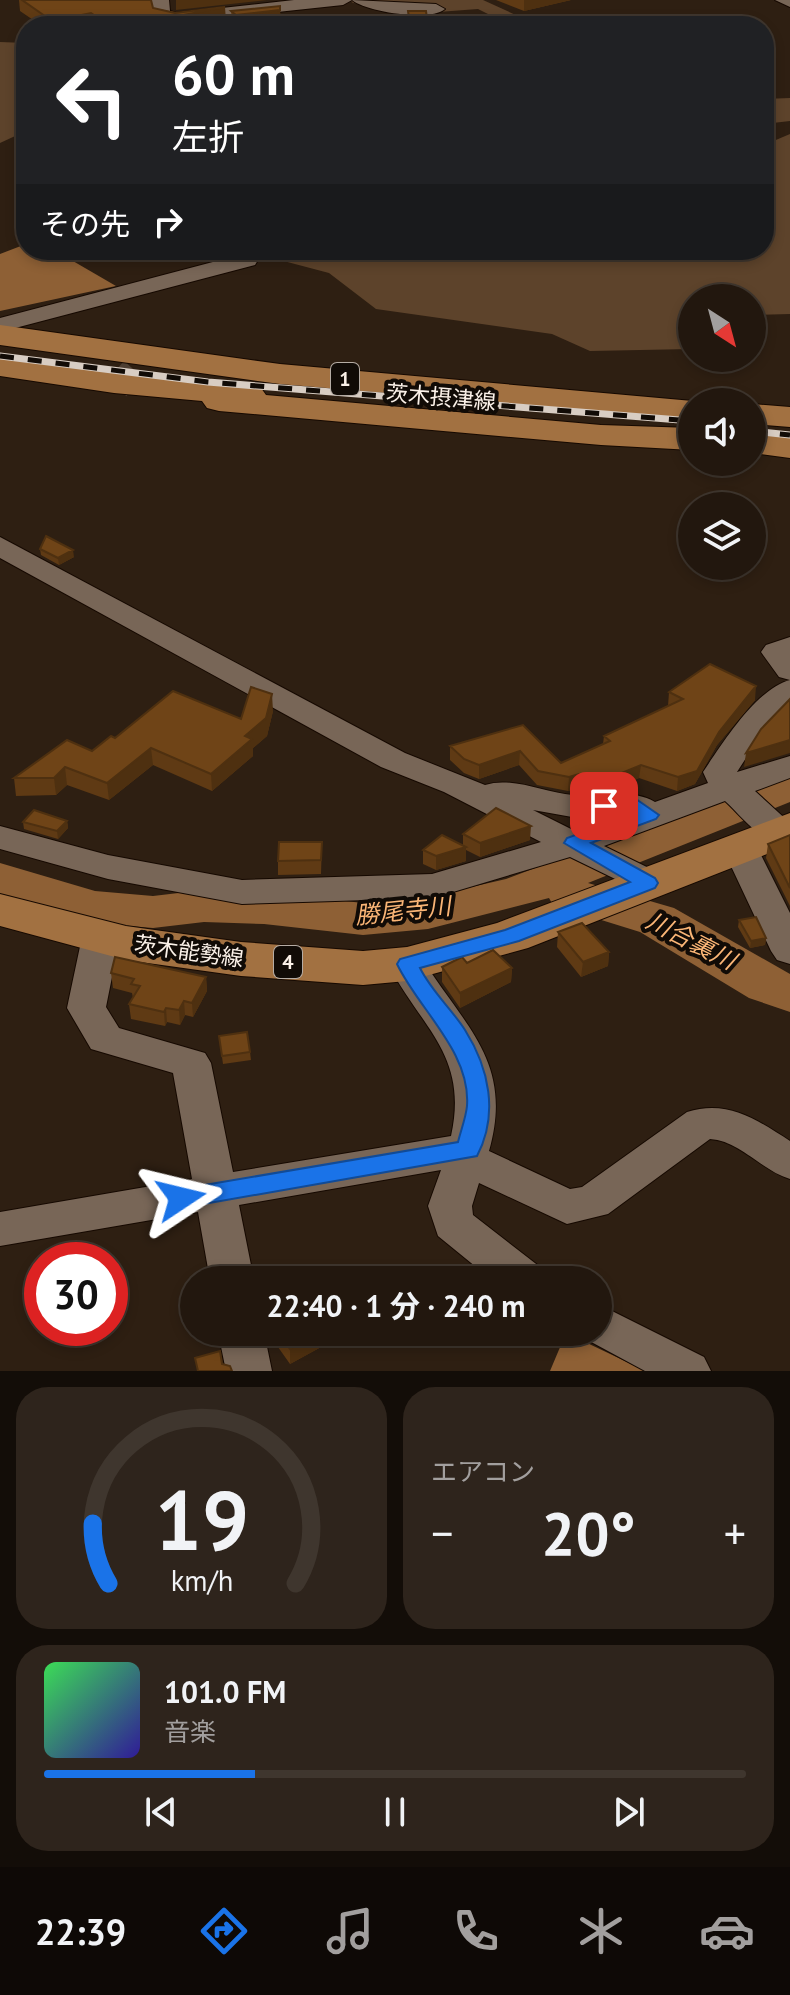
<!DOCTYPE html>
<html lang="ja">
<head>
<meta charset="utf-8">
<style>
  :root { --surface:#22170e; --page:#2e241c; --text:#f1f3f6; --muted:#a29f9e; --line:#3f362e; --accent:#1a73e8 }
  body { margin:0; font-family:"PT Sans","Noto Sans JP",sans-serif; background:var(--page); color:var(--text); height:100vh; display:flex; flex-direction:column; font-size:30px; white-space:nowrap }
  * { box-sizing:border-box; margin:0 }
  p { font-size:26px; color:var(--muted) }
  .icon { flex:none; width:44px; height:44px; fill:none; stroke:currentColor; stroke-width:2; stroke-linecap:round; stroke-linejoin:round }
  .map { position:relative; height:1371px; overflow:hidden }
  .sheet { display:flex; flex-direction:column; gap:16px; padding:16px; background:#130d08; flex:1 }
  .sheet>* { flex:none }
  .hud { position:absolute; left:16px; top:16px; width:758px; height:244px; border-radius:32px; box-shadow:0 4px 12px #0003,0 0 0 2px var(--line); background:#202124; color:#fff; overflow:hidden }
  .needle { width:52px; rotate:144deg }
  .buttons { position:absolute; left:678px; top:284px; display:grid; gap:16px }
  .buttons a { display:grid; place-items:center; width:88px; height:88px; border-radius:50%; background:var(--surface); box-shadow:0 4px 12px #0003,0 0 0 2px var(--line); font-size:40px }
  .speed { position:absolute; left:24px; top:1242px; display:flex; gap:16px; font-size:40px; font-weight:700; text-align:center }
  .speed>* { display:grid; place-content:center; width:104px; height:104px; border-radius:50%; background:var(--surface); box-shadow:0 4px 12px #0003,0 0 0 2px var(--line); line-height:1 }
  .speed .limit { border:12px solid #d22; background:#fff; color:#111 }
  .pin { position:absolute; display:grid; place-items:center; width:68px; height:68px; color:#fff; margin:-34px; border-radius:16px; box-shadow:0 4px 12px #0006 }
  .me { position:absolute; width:88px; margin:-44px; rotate:80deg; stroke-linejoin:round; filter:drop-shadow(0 0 6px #0008) }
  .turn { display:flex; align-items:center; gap:28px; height:168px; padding:0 24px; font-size:36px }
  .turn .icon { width:104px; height:104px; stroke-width:2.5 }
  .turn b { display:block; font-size:56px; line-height:68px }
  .then { display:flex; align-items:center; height:76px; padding:0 24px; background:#0003; gap:16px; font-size:30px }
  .big { font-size:60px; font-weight:700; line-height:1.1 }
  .sheet .tile { flex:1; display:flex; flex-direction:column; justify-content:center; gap:12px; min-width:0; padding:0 28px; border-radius:32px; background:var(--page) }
  .sheet .dial { align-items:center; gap:0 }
  .dial svg { height:208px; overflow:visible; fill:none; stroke:var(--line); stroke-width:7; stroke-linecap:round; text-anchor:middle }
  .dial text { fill:var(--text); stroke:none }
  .song { display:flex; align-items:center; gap:24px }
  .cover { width:96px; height:96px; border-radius:12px; background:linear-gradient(135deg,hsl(130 70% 55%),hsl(250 70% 35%)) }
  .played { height:8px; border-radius:4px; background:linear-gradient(90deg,var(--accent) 30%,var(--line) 30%) }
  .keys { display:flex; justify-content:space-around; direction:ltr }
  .heat { display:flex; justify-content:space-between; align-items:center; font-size:44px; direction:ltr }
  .sheet .tiles { flex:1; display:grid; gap:16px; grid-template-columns:1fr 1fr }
  .tile:last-child { grid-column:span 2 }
  .trip { position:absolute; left:180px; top:1266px; width:432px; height:80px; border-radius:40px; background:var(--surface); box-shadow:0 4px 12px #0003,0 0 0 2px var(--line); font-weight:700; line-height:80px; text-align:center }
  .tabs { display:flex; height:128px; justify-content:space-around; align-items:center; background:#0e0906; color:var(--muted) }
  .tabs .icon { width:56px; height:56px }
  .tabs .on { color:var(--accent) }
  .tabs b { font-size:36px; color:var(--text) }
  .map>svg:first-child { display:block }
  .green { fill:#5d432b }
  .water { fill:#8e6035 }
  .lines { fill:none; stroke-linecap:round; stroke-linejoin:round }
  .river { fill:#8e6035; fill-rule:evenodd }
  .minor-tunnel { stroke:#4d3e32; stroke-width:25; stroke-dasharray:25 13; stroke-linecap:butt }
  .minor-casing { stroke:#160901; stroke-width:2 }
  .major-casing { stroke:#160901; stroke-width:2 }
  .minor { fill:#786657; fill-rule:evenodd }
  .major { fill:#a27141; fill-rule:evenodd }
  .rail-casing { stroke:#d8cdc3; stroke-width:7 }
  .rail { stroke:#110b06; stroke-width:5; stroke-dasharray:14; stroke-linecap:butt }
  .wall { fill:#5f3a14 }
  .shaded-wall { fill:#4e3010 }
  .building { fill:#6f4417; stroke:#4e3010; stroke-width:2 }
  .route { fill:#1a73e8; stroke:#114b97; stroke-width:2 }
  .labels { text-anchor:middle; stroke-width:8; stroke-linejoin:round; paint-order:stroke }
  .shield { fill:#110b06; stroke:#b5aca4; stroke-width:2 }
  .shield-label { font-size:20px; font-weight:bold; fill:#fbf1e8 }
  .street-label { font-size:22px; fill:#fbf1e8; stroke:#110b06 }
  .water-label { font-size:24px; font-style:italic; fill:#fab576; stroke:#110b06 }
</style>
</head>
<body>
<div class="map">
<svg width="790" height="1371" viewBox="0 0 790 1371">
  <rect width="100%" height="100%" fill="#2e1f12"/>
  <!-- green -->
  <path class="green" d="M350,0H483L540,26H481L478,22L488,14L478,9L438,12L353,3Z
    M0,42L26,43V131L0,143Z
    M790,98V121L764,124V99Z
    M790,134V314L752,315V298H692V328L684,332L691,349L590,351L552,334L376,309L329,273L276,259L222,260L187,250H764V145Z"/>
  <!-- water -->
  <path class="water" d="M26,244V250H54L116,286L0,311V254Z
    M566,1333L646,1371H550Z"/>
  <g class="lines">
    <!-- river -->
    <path class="river" d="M790,772V802L588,883L674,908L790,974V1012L749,998L640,932L553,905L549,898L428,929L363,935L264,924L204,922L153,928L94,923L0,895V863L95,891L153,896L204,890L264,892L363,903L428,897L506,879Z"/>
    <!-- minor-tunnel -->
    <path class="minor-tunnel" d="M117,388L137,365"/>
    <defs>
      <path id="minor" d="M151,0H169L170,11L176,13L294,0H352L343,5L176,23L155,18Z
        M352,0L436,4L445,9C431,22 366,12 352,0Z
        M775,0H790V7Z
        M247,253L255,255L258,260L255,265L0,332V318Z
        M0,537L405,753L485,785C512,776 545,793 573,795C599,797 632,788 655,802L708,783L703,772C722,744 756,689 790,680V708L757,741L737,772L790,756V778L755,791L790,823V840C763,848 744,818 725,801L604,846L661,874L666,883L661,892L648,895L570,857L433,898L242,904L108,879L0,849V826L108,855L242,880L432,874L541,842L444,792L381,767L0,558ZM533,810L572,817H614L575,831Z
        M790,637V680L779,677L761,652L766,645Z
        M740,835L753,839L790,913V964L777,960L771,951L722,847L727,839Z
        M101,924L114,928L120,937L106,1007L119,1028L205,1053L211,1063L233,1172L451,1136C469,1055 421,1028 388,964L394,955L407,951L420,955C462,1025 515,1060 489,1151L570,1189L582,1187L687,1112C728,1099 757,1120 790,1141V1179C761,1170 740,1141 710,1139L608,1214L567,1224L479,1183L472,1206L473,1215L540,1267L546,1280H492L438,1236L428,1206L441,1170L239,1205L254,1280H210L198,1212L0,1246V1212L192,1179L173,1073L91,1049L67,1008L82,937L88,928Z
        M598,1304L704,1357L711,1371H645L582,1337L580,1332H598Z
        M218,1332H264L272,1371H226Z"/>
      <path id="major" d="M0,325L280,364L704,402H692V419L280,384L0,345Z
        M0,356L114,373L249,385L261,388L266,395L601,425L692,428V450L601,445L219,411L207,408L202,401L114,393L0,376Z
        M752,404L790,407V427L752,424Z
        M752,431L790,436V458L752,453Z
        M790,813V845L528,948L407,981L363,985L241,976L126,960L0,926V894L126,926L241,942L363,951L407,947L497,923Z"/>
    </defs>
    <!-- minor casing -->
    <use href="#minor" class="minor-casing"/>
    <!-- major casing -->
    <use href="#major" class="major-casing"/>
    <!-- minor -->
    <use href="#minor" class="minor"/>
    <!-- major -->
    <use href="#major" class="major"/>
    <defs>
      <path id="rail" d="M0,356L208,382L692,421
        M752,431L790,435"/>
    </defs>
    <!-- rail casing -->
    <use href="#rail" class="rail-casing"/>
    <!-- rail -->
    <use href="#rail" class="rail"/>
  </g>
  <!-- wall -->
  <path class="wall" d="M19,0H151L153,8L226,21L198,26H42L20,11Z
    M496,0H571L524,11Z
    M231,11L281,19L237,25L232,20Z
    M40,549L74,557L59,565L41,555Z
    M669,692L755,700L717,745L695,784L677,791L639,778L611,791L584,792L578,788L568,791L537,785L519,765L479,779L464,773L450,760V746L523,725L561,763L603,744L604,736L668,706Z
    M273,711L267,736L253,748V756L212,791L153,765L109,800L67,785L56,795L16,796L14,778L92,751L115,738L241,719Z
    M67,821L68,828L58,839L24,829L23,822Z
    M463,834L530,840L480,857L466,850V861L436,870L423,864V850L463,845Z
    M790,835V906L766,858L768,844Z
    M322,842L321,874L278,875V861Z
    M739,920L766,938L765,945L750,948L738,927Z
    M558,932L609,952L608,966L581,977L557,947Z
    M467,963L512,968L511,982L460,1008L442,982V967Z
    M111,973L206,977L207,991L193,1017L185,1015L180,1025L167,1022L165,1026L131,1019L129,1004L133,998L132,993L113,988Z
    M220,1043L250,1052L251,1060L223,1064Z
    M273,1332H343V1335L290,1364L273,1340Z"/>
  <!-- shaded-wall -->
  <path class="shaded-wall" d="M176,0H267L176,10Z
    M524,0H571L524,11Z
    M225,7L226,21L198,26H126Z
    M280,10L281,19L237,25L236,15Z
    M91,13L92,26H52V21Z
    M73,550L74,557L59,565L58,558Z
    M756,686L755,700L717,745L695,784L677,791L678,777L719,732Z
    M272,694L273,711L267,736L253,748V756L212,791L211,774L245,736Z
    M790,740V753L744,767L746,753Z
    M151,748L153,765L109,800L107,783Z
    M520,751L519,765L479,779V765Z
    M641,765L639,778L611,791L612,777Z
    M65,767L67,785L56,795L54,778Z
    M579,774L578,788L568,791L569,777Z
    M67,821L68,828L58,839L57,831Z
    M531,826L530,840L480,857V843Z
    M466,847V861L436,870V856Z
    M766,938L765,945L750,948L751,941Z
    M609,952L608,966L581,977L583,962Z
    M512,968L511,982L460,1008V993Z
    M206,977L207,991L193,1017L192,1003Z
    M184,1001L185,1015L180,1025L179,1010Z
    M166,1008L167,1022L165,1026L164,1012Z
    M321,1332H343V1335L290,1364V1349Z"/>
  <!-- building -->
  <path class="building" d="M22,0H151L153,8L175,13L225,7L126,26H110L91,13L52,21Z
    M280,6V10L236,15L231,11Z
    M408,11H426L428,26H441H410Z
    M46,536L73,550L58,558L40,549Z
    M710,664L756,686L719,732L697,771L678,777L641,765L612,777L585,778L579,774L569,777L538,771L520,751L479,765L464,759L450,746L523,725L561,763L610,741L604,736L683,699L669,692Z
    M251,687L272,694L266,718L245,736L252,739L211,774L151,748L107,783L65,767L54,778H14L67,740L92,751L111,736L115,738L173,691L241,719Z
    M790,699V740L746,753L761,729Z
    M496,808L531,826L480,843L463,834Z
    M34,810L67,821L57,831L23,822Z
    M442,835L466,847L436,856L423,850Z
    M790,835V888L768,844Z
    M279,842H322L321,860L278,861Z
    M756,917L766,938L751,941L739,920Z
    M582,923L609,952L583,962L558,932Z
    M493,950L512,968L460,993L442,967L462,957L467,963Z
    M115,957L206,977L192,1003L184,1001L179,1010L166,1008L164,1012L129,1004L140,986L131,984L134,979L111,973Z
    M247,1032L250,1052L222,1056L219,1036Z
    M277,1332H321L290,1349Z
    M220,1351L222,1364L230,1366L232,1371H198L195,1358Z"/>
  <!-- route -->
  <path class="route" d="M636,799L659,815L656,819L591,843L655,878L658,883L655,888L519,941L420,968C432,992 451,1008 465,1030C489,1068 499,1114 477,1156L181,1208L173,1205L169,1198L173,1192L181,1189L458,1142C461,1130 466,1117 467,1106C471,1052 419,1010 397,964L400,959L505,930L630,882L564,843L567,838L634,814L597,810L594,806L597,802Z"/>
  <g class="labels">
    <!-- shield labels -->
    <g class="shield">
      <rect x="331" y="363" width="28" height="32" rx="6"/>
      <rect x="274" y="946" width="28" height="32" rx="6"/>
    </g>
    <g class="shield-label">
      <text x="345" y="386">1</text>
      <text x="288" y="969">4</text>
    </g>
    <!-- street labels -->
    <g class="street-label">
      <text transform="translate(441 397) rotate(5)" y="8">茨木摂津線</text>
      <text transform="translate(189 951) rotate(8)" y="8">茨木能勢線</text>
    </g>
    <!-- water labels -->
    <g class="water-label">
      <text transform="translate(403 911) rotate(-6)" y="8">勝尾寺川</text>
      <text transform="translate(691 941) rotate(27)" y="8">川合裏川</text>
    </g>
  </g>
</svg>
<div class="buttons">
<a><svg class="needle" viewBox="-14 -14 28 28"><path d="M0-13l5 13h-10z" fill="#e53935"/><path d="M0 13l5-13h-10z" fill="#a29f9e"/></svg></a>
<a><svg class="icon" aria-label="sound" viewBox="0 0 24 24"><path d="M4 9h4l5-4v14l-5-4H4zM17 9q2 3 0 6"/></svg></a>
<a><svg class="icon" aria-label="layers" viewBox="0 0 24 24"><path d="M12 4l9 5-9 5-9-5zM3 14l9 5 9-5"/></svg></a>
</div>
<div class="speed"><div class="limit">30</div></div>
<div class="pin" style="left:604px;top:806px;background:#d93025"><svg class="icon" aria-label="arrive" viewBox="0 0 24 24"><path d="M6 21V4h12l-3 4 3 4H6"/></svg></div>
<svg class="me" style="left:181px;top:1198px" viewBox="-20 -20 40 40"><path d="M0-17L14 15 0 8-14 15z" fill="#1a73e8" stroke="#fff" stroke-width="4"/></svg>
<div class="trip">22:40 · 1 分 · 240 m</div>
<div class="hud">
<div class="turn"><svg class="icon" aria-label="left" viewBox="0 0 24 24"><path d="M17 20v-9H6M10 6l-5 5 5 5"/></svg><div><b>60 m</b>左折</div></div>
<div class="then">その先<svg class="icon" aria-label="right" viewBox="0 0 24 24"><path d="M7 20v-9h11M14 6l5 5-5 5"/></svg></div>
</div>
</div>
<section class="sheet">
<div class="tiles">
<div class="tile dial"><svg viewBox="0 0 100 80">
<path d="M14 69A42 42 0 1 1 86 69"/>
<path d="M14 69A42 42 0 0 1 8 46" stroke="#1a73e8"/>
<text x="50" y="56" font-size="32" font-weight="700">19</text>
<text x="50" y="72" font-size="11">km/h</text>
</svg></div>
<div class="tile"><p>エアコン</p>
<div class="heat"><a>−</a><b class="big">20°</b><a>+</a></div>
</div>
<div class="tile">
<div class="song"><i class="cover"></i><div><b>101.0 FM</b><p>音楽</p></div></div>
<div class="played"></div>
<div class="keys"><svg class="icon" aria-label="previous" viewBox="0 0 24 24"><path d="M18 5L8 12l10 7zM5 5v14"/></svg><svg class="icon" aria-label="pause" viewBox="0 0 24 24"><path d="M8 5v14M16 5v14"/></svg><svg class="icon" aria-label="next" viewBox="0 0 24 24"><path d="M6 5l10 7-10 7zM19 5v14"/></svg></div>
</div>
</div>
</section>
<nav class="tabs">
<b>22:39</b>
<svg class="icon on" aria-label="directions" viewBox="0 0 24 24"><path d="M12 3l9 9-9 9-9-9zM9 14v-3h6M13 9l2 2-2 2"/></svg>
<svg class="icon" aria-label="music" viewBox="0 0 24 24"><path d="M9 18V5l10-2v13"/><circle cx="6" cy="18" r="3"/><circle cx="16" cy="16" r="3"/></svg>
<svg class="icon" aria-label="phone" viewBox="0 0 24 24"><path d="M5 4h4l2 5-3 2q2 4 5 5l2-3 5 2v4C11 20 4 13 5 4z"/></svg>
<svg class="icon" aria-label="climate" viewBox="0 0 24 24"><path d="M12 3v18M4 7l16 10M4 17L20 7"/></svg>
<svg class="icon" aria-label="car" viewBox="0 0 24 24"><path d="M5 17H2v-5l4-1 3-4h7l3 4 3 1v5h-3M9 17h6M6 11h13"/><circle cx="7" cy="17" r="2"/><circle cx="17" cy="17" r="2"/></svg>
</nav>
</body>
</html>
